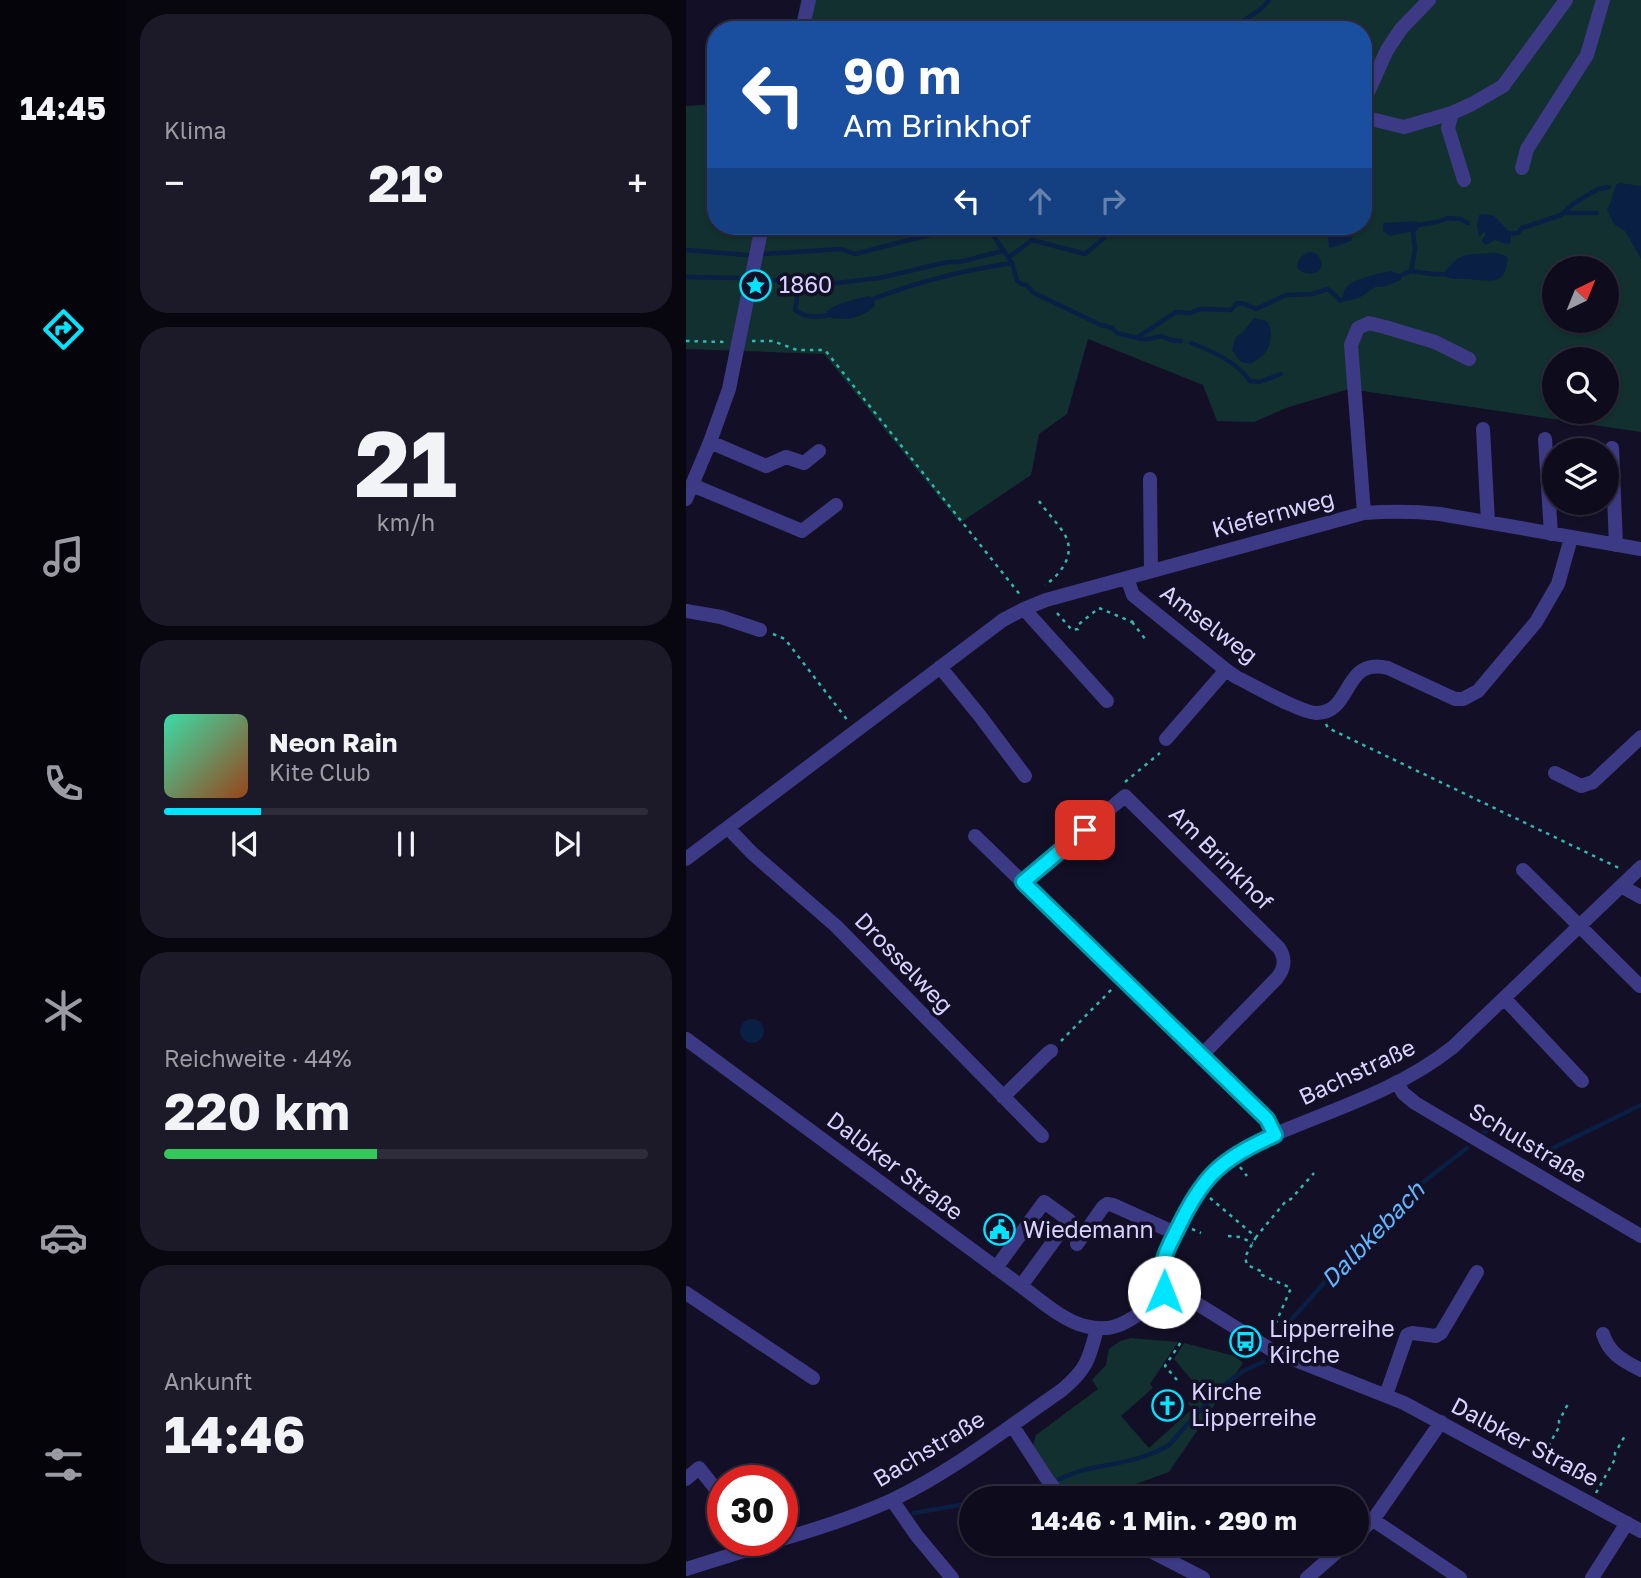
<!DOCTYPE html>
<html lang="de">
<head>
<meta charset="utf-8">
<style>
  :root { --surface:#0e0b1c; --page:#1c1929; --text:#f1f3f6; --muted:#9b9ba3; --line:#2e2b3b; --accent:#00e5ff }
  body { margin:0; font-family:"Golos Text",sans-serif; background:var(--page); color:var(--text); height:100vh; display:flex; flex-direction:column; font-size:26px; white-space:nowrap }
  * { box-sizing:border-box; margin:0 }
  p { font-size:23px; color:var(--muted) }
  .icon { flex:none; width:38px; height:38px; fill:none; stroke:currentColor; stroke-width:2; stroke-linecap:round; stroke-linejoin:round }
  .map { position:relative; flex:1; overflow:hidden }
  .panel { display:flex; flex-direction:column; gap:14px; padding:14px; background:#08060f; width:560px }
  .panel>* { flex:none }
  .guide { position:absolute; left:21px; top:21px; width:665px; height:214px; border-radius:28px; box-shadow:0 2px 5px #0004,0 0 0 2px var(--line); background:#1a4fa0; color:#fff; overflow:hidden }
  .needle { width:46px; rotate:43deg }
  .controls { position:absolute; left:856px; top:256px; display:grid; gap:14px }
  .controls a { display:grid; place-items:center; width:77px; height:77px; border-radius:50%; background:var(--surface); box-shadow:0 2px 5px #0004,0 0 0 2px var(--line); font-size:35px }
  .speed { position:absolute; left:21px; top:1465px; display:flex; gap:14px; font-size:35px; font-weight:700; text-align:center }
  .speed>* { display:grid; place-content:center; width:91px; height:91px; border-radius:50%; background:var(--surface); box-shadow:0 2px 5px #0004,0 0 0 2px var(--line); line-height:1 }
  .speed .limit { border:10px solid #d22; background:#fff; color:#111 }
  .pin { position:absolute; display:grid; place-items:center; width:60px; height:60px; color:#fff; margin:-30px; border-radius:14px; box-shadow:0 4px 10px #0006 }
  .me { position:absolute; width:77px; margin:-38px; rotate:1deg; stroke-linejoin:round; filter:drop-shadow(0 0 5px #0008) }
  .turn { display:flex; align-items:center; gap:24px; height:147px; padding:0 21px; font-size:32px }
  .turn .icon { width:91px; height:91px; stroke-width:2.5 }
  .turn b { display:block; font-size:49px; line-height:60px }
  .lanes { display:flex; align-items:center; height:66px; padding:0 21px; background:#0003; justify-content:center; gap:35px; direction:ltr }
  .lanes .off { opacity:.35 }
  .big { font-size:52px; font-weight:700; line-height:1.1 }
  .panel .card { flex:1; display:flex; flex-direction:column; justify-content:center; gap:10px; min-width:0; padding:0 24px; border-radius:28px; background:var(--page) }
  .panel .dial { align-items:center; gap:0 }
  .dial b { font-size:91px; line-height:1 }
  .song { display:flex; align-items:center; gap:21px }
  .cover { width:84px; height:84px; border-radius:10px; background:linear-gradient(135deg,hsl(160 70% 55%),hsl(20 70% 35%)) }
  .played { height:7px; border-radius:4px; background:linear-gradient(90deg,var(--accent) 20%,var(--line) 20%) }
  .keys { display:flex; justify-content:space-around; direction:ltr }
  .heat { display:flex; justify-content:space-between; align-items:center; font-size:38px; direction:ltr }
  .charge { height:10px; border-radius:5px; background:linear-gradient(90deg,#34c759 44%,var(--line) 0) }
  .trip { position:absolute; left:273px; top:1486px; width:410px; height:70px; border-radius:35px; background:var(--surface); box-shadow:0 2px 5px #0004,0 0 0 2px var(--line); font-weight:700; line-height:70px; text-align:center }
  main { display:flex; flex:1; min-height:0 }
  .dock { display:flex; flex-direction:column; width:126px; justify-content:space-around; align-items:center; background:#06040b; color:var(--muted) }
  .dock .icon { width:49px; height:49px }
  .dock .active { color:var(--accent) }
  .dock b { font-size:32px; color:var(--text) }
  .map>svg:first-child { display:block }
  .green { fill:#12302f; fill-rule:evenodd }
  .water { fill:#0a1f44 }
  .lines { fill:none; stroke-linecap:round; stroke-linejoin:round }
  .stream { stroke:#0a1f44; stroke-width:4.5 }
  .path { stroke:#2fb8b0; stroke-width:2.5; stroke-dasharray:3.5 5; stroke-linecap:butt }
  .minor { stroke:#3d3a85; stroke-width:14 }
  .route-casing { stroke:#0095a6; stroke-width:18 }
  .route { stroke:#00e5ff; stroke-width:12 }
  .labels { text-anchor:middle; stroke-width:7; stroke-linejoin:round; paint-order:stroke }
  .poi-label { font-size:23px; fill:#d9d4ff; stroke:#130f26; text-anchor:start }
  .street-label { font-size:23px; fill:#d9d4ff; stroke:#130f26 }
  .water-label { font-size:24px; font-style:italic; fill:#62b6ff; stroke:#130f26 }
</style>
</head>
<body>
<main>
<nav class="dock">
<b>14:45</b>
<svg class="icon active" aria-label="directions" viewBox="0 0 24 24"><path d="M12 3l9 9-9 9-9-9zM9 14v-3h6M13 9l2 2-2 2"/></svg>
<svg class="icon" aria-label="music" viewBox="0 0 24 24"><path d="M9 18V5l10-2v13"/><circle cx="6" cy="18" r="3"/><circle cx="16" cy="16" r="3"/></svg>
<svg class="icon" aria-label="phone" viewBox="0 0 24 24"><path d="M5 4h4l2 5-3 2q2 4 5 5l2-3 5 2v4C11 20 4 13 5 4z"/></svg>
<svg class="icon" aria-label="climate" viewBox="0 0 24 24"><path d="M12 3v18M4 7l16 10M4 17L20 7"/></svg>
<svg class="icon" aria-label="car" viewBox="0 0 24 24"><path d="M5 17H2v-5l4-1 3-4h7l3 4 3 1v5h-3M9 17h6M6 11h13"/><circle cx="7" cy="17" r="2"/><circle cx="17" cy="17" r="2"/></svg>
<svg class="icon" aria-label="filters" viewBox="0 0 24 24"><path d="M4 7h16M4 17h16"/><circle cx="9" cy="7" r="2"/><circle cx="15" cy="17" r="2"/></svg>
</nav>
<section class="panel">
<div class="card"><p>Klima</p>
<div class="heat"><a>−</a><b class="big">21°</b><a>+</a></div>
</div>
<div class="card dial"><b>21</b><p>km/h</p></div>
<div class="card">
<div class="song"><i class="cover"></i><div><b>Neon Rain</b><p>Kite Club</p></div></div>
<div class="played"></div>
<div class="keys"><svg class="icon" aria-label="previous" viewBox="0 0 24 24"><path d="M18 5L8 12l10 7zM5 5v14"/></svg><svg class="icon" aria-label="pause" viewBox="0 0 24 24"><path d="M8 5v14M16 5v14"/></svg><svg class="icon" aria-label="next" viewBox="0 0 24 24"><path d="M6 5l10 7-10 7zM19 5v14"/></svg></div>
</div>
<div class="card"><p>Reichweite · 44%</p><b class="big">220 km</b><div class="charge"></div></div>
<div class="card"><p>Ankunft</p><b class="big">14:46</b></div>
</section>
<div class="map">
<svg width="955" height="1578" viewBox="0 0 955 1578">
  <rect width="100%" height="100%" fill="#130f26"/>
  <!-- green -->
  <path class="green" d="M115,0H955V432L663,389L600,408L568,422L531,421L517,385L402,339L381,414L353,434L345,475L274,523L138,354L0,349V106L30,104V226H677V30H109ZM868,268H920V320H868ZM868,359H920V411H868Z
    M445,1338L492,1342L464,1384L467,1388L435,1416L463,1448L506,1409L502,1403L515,1391L488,1359L498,1343L549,1356L557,1363L483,1472L411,1498H386L379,1493L364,1472L347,1445L350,1435L412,1389L406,1380L420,1365L423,1349L434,1341Z"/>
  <!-- water -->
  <path class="water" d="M934,183L955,186V259L939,231L928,224L921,210L924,204L930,185Z
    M799,214L808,216L825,233V243L820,244L809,240L800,245L796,242V240L800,234L798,232L793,237L791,225L793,215Z
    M731,221L733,228L727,231L704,236L697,231V223Z
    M659,227L668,232L665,241L645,248L643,247L642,236L653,229Z
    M624,252C632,253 634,257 636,265L633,271C624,275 619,275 611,268C612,259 616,254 624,252Z
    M810,253L820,256L822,258C819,281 812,282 792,280C780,278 769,281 758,276L757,274C775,250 783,255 810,253Z
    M704,271L716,275L715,280L697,287H689L673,298L661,301L656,300C657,296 657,291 660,288C667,278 693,274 704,271Z
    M182,296L188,298L189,306C173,319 165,320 145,318L141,311C152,302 169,300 182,296Z
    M568,318L581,321C587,330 586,344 579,353C576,357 569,361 565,364L555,362L546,350L550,337L557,332Z
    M54 1031a12 12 0 1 1 24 0a12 12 0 1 1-24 0Z"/>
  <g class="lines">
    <!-- stream -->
    <path class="stream" d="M543,30C556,20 574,13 583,0
      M880,213H911
      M301,226L326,263L331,281L335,284L340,285L348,293L415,325L426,328L431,333L455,339H463L475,336L485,340L495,341
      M822,234L832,233L836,228L875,215L887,204L912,189L923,187
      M0,250L61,255L155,249L169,254L235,237L291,226
      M322,258L346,240L399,254L418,238
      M725,271C736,272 746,275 757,274
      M713,276L725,271L729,250L727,231L732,225L751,222L762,218L774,219L782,223
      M0,277L54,278
      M75,280L150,283L193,278L262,262H273L316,251
      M109,282L111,299L109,310C121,319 134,317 147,314
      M185,300C227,283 280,270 326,263
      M452,337L490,312L504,313L514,309L545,310L551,303L559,304L570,309L600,295L626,294L642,289L649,295L654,301L660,298
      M505,343C526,351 551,362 564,381L573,382L595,374
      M798,1132L803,1130L853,1150L861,1151L955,1105
      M598,1328L670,1247L718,1197L781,1148
      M372,1480C381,1476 389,1472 398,1470C426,1463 458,1461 483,1445L533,1389L557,1371L577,1362
      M311,1498L357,1489
      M228,1513L285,1503"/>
    <!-- path -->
    <path class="path" d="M0,341L39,342
      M66,341H87L111,350H139L335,596
      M353,501C361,513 374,525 380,537C389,556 374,575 359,585
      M371,613L386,630L392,629L393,624L413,608L446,622L451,618
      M446,622L460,640
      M87,634L99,639L162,721
      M640,724L642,728L935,869
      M439,782L474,753
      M375,1041L427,988
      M554,1167L561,1176
      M524,1198L570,1237L600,1201L605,1199L628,1173
      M506,1229L515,1233
      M542,1236L554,1237L567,1243
      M570,1237L559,1257L561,1265L577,1272L576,1275L605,1288L585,1334
      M491,1380L479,1366L497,1339
      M854,1461L873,1427V1421L883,1402
      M910,1493L929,1459V1453L940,1434"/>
    <!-- minor -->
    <path class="minor" d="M116,30L123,0
      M677,103L701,50L715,29L743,0
      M766,113L762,128L778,180
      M677,117L718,127L766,113L786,104L817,86L880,0
      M836,168L841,149L901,55L917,0
      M797,429L802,522
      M859,439L865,534
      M24,442L80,466L100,457L118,463L133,451
      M926,448L930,545
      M464,479L465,571
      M6,485L116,531L150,505
      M0,499L24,442L43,389L76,226
      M678,513L665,345L672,328L683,323L699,327L749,342L783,359
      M441,578L447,595L540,670L550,677C567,685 613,712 630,713C667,714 656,656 702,668L769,699H777L792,691L850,622L872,584L885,538
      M338,609L421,701
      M0,611L35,617L74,630
      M254,667L294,716L339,776
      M480,739L540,670
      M869,773L895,786L907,782L955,737
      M42,828L66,853L150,926L356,1136
      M289,836L581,1119L589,1135
      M0,859L317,620L338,609L360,600L678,513C704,511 728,511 754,514L955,549
      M837,870L954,986
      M337,882L439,796L593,948C600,959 599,968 591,978L516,1055
      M935,886L955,897
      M818,998L896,1081
      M0,1039L335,1286C353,1299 377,1321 399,1326C439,1337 451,1307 483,1299C493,1297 501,1300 510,1303L589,1352L718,1403L955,1531
      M711,1082L717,1093L729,1103L955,1236
      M317,1097L362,1053L365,1051
      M391,1244L417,1207L421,1204L427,1205L489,1233
      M310,1268L358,1202L383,1220L335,1286
      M0,1293L127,1378
      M481,1300C470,1273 477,1258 489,1233C500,1210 510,1188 529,1170C554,1147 587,1135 619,1122C670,1102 723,1082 767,1047L955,867
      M917,1334C923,1354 938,1361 955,1370
      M700,1395L721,1335L726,1333L750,1336L755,1333L791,1272
      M326,1425L361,1479L376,1498
      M0,1479L13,1468L37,1498
      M206,1500L231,1536L266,1578
      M687,1520L774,1578
      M670,1535L687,1520L755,1422
      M96,1539C134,1528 172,1516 208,1499C268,1470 321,1428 376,1390C401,1369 403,1359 411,1329
      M451,1544L517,1578
      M0,1569L93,1540
      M621,1578L660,1544
      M906,1578L941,1523"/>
  </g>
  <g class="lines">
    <defs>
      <path id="route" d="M399,830L337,882L581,1119L589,1135C534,1159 516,1177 491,1230C479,1253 472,1265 478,1292"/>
    </defs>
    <!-- route casing -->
    <use href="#route" class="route-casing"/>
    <!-- route -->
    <use href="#route" class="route"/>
  </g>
  <!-- icons -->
  <defs>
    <symbol id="sight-ring" viewBox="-11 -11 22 22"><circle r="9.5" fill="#130f26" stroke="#00e5ff" stroke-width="1.5"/><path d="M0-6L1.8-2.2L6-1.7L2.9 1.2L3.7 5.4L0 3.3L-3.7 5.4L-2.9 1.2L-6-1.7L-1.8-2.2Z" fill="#00e5ff"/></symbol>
    <symbol id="civic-ring" viewBox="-11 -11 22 22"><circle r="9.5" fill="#130f26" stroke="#00e5ff" stroke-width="1.5"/><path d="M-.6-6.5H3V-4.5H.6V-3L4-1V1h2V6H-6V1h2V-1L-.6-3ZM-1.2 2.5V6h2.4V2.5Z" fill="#00e5ff"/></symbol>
    <symbol id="bus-ring" viewBox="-11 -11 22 22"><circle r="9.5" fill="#130f26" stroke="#00e5ff" stroke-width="1.5"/><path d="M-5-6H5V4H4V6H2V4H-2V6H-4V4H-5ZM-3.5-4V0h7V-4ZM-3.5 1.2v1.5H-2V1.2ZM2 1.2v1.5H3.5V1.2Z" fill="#00e5ff"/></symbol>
    <symbol id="church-ring" viewBox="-11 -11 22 22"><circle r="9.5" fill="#130f26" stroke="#00e5ff" stroke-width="1.5"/><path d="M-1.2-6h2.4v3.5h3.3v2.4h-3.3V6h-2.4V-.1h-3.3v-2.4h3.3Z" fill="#00e5ff"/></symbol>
  </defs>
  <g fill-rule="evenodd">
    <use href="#sight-ring" x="52" y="268" width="35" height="35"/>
    <use href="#civic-ring" x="296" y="1212" width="35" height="35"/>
    <use href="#bus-ring" x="542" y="1324" width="35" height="35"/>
    <use href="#church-ring" x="464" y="1388" width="35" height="35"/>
  </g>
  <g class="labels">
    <!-- poi labels -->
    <g class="poi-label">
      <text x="93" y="293">1860</text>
      <text x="337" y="1238">Wiedemann</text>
      <text x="583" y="1337">Lipperreihe<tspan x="583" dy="26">Kirche</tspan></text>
      <text x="505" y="1400">Kirche<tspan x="505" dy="26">Lipperreihe</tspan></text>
    </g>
    <!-- street labels -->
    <g class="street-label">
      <text transform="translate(587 514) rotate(-15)" y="8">Kiefernweg</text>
      <text transform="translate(523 624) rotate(37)" y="8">Amselweg</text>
      <text transform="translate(535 858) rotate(45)" y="8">Am Brinkhof</text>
      <text transform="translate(218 963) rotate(46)" y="8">Drosselweg</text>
      <text transform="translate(671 1072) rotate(-25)" y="8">Bachstraße</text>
      <text transform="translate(842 1143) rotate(31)" y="8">Schulstraße</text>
      <text transform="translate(209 1166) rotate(37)" y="8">Dalbker Straße</text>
      <text transform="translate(839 1442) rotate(28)" y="8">Dalbker Straße</text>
      <text transform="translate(243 1449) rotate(-31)" y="8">Bachstraße</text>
    </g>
    <!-- water labels -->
    <g class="water-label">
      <text transform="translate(687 1235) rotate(-46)" y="8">Dalbkebach</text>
    </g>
  </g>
</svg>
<div class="controls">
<a><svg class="needle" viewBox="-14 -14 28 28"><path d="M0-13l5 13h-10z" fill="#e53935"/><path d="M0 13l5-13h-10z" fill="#9b9ba3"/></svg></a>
<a><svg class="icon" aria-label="search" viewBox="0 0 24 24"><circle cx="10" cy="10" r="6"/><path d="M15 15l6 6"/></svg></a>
<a><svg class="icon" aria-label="layers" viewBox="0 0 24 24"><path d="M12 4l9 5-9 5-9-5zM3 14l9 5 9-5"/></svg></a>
</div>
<div class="speed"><div class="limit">30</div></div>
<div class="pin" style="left:399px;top:830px;background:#d93025"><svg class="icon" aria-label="arrive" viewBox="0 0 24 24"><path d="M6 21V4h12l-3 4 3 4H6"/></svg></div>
<svg class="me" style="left:478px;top:1292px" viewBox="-20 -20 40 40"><circle r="19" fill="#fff"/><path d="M0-13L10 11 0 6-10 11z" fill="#00e5ff"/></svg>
<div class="trip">14:46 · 1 Min. · 290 m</div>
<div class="guide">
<div class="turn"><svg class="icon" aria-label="left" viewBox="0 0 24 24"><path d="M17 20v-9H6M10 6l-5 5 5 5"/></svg><div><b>90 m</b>Am Brinkhof</div></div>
<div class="lanes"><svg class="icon" aria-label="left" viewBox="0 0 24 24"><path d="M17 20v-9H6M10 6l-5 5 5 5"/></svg><svg class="icon off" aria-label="ahead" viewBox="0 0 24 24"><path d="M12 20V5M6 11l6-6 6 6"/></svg><svg class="icon off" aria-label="right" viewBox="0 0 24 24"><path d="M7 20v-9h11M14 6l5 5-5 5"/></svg></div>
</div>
</div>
</main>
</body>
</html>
